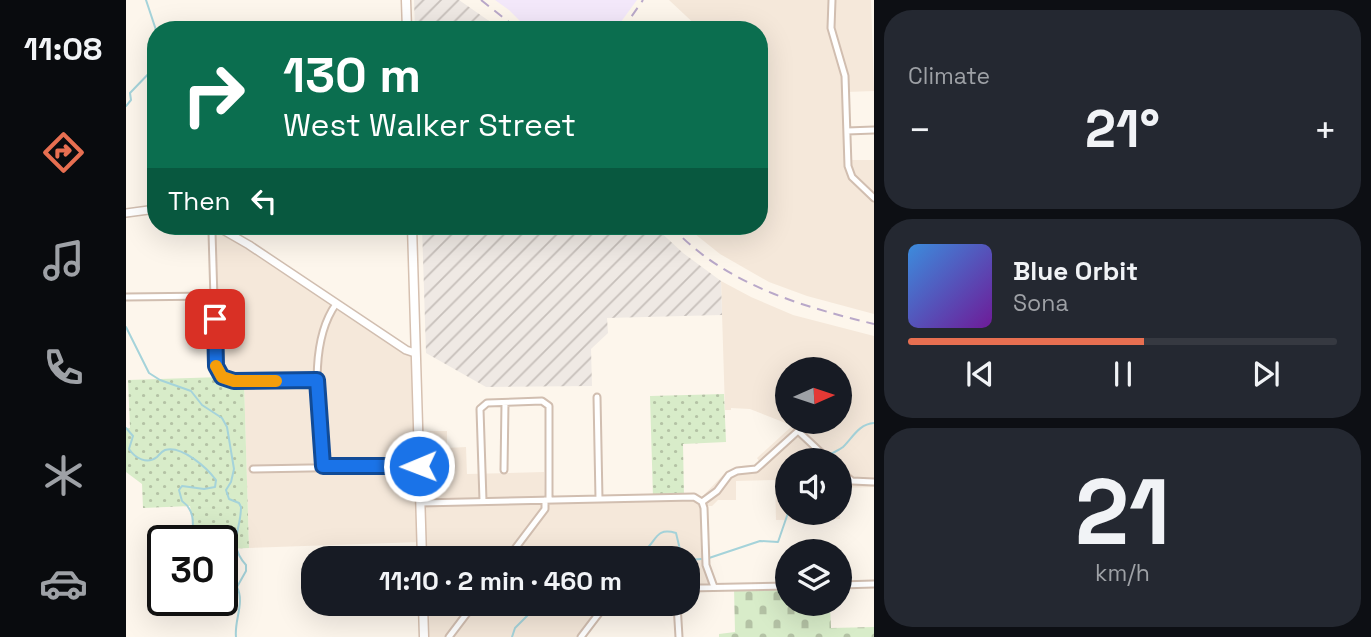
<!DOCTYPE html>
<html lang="en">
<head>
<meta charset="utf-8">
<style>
  :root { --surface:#171b24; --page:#242831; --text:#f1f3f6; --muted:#9ea1a6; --line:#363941; --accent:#e76f51 }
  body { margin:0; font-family:"Space Grotesk",sans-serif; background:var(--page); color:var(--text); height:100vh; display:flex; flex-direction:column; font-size:26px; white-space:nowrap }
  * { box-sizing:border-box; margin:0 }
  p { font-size:23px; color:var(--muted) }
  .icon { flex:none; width:38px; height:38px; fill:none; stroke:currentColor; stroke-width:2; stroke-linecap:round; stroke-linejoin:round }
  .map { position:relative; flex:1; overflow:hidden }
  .details { display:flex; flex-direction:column; gap:10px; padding:10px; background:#0d0f14; width:497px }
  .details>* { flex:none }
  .hud { position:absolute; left:21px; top:21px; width:621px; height:214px; border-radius:28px; box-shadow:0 7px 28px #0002; background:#0b6e4f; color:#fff; overflow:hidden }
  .needle { width:46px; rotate:87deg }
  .fabs { position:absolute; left:649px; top:357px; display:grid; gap:14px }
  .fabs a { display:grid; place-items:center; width:77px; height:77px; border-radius:50%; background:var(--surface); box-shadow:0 7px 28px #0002; font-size:35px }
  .speed { position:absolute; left:21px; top:525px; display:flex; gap:14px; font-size:35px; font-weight:700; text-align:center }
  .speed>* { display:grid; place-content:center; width:91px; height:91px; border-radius:50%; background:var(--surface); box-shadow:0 7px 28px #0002; line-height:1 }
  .speed .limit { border:4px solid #111; border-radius:10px; background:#fff; color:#111 }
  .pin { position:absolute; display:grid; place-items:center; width:60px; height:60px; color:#fff; margin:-30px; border-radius:14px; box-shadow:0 4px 10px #0006 }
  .me { position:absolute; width:77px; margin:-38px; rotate:269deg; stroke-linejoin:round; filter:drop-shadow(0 0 5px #0008) }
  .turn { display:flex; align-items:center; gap:24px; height:147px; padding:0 21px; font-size:32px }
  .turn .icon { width:91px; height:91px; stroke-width:2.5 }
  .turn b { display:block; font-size:49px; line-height:60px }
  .then { display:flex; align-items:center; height:66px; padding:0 21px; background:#0003; gap:14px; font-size:26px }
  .big { font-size:52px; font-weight:600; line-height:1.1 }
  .details .widget { flex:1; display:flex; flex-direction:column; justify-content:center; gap:10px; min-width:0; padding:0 24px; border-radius:28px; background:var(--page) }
  .details .dial { align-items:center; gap:0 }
  .dial b { font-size:91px; line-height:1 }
  .song { display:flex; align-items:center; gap:21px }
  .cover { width:84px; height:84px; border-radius:10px; background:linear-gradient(135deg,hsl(210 70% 55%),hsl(280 70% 35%)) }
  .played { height:7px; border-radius:4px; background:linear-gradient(90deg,var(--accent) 55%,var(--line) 55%) }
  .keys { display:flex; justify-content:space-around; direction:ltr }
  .heat { display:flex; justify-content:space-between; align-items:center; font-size:38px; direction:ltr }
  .trip { position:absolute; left:175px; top:546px; width:399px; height:70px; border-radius:28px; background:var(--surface); box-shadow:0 7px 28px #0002; font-weight:600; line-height:70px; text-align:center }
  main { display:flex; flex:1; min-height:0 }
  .menu { display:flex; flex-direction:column; width:126px; justify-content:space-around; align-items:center; background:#090b0e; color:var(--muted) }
  .menu .icon { width:49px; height:49px }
  .menu .selected { color:var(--accent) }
  .menu b { font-size:32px; color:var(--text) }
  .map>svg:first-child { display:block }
  .residential { fill:#f5e8da; fill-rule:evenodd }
  .industrial { fill:url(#industrial-furrows) }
  .education { fill:#f3e8fa }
  .cemetery { fill:url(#cemetery-stones) }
  .park { fill:url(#park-dots) }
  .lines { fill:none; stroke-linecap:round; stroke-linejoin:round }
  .stream { stroke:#a5d3da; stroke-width:2 }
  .minor-casing { stroke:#d1beb0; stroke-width:9 }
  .tertiary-casing { stroke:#d1beb0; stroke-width:10 }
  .secondary-casing { stroke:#d6c0b0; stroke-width:11 }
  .minor { stroke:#fff; stroke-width:5 }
  .tertiary { stroke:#fff; stroke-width:7 }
  .secondary { stroke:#fff; stroke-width:8 }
  .rail { stroke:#b9a8c9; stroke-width:2; stroke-dasharray:10 7; stroke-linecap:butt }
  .route-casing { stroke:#114b97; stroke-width:18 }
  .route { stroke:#1a73e8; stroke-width:12 }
  .slow { stroke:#f59e0b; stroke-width:12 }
</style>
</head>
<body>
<main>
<nav class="menu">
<b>11:08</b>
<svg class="icon selected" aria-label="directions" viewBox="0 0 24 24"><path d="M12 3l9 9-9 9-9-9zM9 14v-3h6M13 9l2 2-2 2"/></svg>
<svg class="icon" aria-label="music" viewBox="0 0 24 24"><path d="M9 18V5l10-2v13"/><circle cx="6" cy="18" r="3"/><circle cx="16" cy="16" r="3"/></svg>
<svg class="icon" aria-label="phone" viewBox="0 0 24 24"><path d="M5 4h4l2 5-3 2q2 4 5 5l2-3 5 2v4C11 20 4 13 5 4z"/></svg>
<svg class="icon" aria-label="climate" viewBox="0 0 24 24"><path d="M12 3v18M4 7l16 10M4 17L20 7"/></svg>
<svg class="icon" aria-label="car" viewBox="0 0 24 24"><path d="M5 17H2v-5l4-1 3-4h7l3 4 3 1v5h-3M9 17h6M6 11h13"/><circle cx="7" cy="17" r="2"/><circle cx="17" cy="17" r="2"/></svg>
</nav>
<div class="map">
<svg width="748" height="637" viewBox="0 0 748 637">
  <defs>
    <pattern id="industrial-furrows" width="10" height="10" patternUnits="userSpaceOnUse" patternTransform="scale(1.75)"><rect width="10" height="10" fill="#efe9e4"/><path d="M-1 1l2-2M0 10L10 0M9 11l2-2" fill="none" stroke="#c7c0bb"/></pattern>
    <pattern id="cemetery-stones" width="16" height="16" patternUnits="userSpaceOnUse" patternTransform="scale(1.75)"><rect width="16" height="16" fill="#d8ecc9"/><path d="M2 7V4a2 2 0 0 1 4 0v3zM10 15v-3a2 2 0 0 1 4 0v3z" fill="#b4c2a5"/></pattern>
    <pattern id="park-dots" width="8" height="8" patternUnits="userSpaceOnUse" patternTransform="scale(1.75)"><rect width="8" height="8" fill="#d8ecc9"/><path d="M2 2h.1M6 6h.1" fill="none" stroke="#b4c2a5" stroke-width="1.8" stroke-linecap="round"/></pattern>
  </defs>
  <rect width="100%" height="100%" fill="#fdf6ec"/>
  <!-- residential -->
  <path class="residential" d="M543,0H745L748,91L720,92L721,160H748V314L681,296L643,282L594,254L559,226H634V92L642,91L634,83V30H575Z
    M88,226L289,353L292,431H321V448L340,447L341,474L418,472L419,500L568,497L573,500L600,472L614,466L628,465L633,461L631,458L665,427L662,424L624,409L605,408V410H599L595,281L625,297L667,315L748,336V487L714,488V460H662V513H714V519L650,520L649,480L610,481V500H592L586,506H578L580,565L588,587L562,588V558H296L295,542L123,548L118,381H108L93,372ZM662,369H714V422H662Z
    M297,604H480L455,637H298Z"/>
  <!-- industrial -->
  <path class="industrial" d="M288,0H333L376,30H289Z
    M296,226H528L557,253L595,281L596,315L481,318L482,333L465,349L466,386L360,387L300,353Z"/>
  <!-- education -->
  <path class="education" d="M369,0H511L489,30H403L383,10Z"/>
  <!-- cemetery -->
  <path class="cemetery" d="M661,586L662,604H704L705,628L748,627V637H593V634L609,632L608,587Z"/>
  <!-- park -->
  <path class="park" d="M96,377L118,381L123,548L96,549V541H66L67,519L64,506L17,508L16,484L0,472V428H4L2,380Z
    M598,394L600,442L557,444L558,497L527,498L524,396Z"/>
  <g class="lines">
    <!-- stream -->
    <path class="stream" d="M20,0L30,30
      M0,106L5,100L4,93L30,66
      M0,327L23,373L34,380L65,391L76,405L96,418L101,427L108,469L105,482L100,490L103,499L113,503L115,507C115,531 101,544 120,565V571L111,587C119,603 108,620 110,637
      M0,428L7,436L3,449C9,458 21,465 31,457C34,454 35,452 39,450C56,445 81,468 90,480L89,487L78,489L56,486L53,490L56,501C70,511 67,525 66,541
      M702,456C707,452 712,451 717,447C727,437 733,424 748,423
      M480,558L519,550C531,541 529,527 550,533L556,558
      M583,558L634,541L652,542L662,513
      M562,560L575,559
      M96,591L106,586L111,587
      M386,637L389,628L413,604"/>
    <defs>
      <path id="minor" d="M706,0L705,28L719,76L722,166L726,177L748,198
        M721,131L748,130
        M88,226L86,232L90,366L93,372L96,377L108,381L191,380
        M0,297L88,296
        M471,397L473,499
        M197,466C194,417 180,346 210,304
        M127,469L293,466
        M378,470L379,403
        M714,471L726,481L748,482
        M357,501L354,409L361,403L416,401L423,406V500
        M576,502L591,491L603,475L611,471L630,469L672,431L703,460
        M576,502L578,508L580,565L588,587
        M294,503L568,497L576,502
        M382,558L419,509V500
        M714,585L748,584
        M562,588L662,586
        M551,604L553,637
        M323,637L348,604
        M455,637L480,604"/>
      <path id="tertiary" d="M0,213L30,209
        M90,226L123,245L280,350L289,353"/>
      <path id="secondary" d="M280,0L281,30
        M286,226L296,558
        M297,604L298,637"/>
    </defs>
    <!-- minor casing -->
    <use href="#minor" class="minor-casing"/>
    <!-- tertiary casing -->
    <use href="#tertiary" class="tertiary-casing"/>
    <!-- secondary casing -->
    <use href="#secondary" class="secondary-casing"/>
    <!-- minor -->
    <use href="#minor" class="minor"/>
    <!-- tertiary -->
    <use href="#tertiary" class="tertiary"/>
    <!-- secondary -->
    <use href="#secondary" class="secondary"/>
    <!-- rail -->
    <path class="rail" d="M355,0L393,30
      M496,30L517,0
      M545,226C598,284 674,306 748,324"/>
  </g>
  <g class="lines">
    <defs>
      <path id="route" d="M89,319L90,366L96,377L108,381L191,380L197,466H293"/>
    </defs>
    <!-- route casing -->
    <use href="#route" class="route-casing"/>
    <!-- route -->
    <use href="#route" class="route"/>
    <!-- slow -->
    <path class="slow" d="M90,366L96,377L108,381H150"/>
  </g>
</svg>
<div class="fabs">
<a><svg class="needle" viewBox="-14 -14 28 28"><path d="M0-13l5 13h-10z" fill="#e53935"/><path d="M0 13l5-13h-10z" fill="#9ea1a6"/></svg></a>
<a><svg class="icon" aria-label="sound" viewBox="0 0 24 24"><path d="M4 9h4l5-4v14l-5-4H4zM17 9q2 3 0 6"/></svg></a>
<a><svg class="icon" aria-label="layers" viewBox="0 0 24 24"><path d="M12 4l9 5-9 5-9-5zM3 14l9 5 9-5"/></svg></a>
</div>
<div class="speed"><div class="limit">30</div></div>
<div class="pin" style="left:89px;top:319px;background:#d93025"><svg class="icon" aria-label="arrive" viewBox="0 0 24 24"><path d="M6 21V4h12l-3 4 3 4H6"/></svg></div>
<svg class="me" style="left:293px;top:466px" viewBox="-20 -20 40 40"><circle r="17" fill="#1a73e8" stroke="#fff" stroke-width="3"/><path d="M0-11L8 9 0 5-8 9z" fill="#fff"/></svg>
<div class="trip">11:10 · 2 min · 460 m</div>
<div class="hud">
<div class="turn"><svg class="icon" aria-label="right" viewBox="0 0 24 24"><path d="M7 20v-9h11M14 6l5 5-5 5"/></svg><div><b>130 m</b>West Walker Street</div></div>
<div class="then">Then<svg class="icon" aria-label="left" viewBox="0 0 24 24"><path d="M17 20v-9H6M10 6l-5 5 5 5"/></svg></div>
</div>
</div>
<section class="details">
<div class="widget"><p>Climate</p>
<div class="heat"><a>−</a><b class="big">21°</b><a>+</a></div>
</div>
<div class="widget">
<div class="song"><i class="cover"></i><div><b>Blue Orbit</b><p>Sona</p></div></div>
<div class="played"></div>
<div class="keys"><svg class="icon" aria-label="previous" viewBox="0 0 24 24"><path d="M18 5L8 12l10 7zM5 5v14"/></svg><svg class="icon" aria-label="pause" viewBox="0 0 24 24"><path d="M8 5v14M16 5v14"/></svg><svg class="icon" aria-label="next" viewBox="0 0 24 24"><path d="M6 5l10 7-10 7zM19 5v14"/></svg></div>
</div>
<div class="widget dial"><b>21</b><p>km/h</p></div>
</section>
</main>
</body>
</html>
